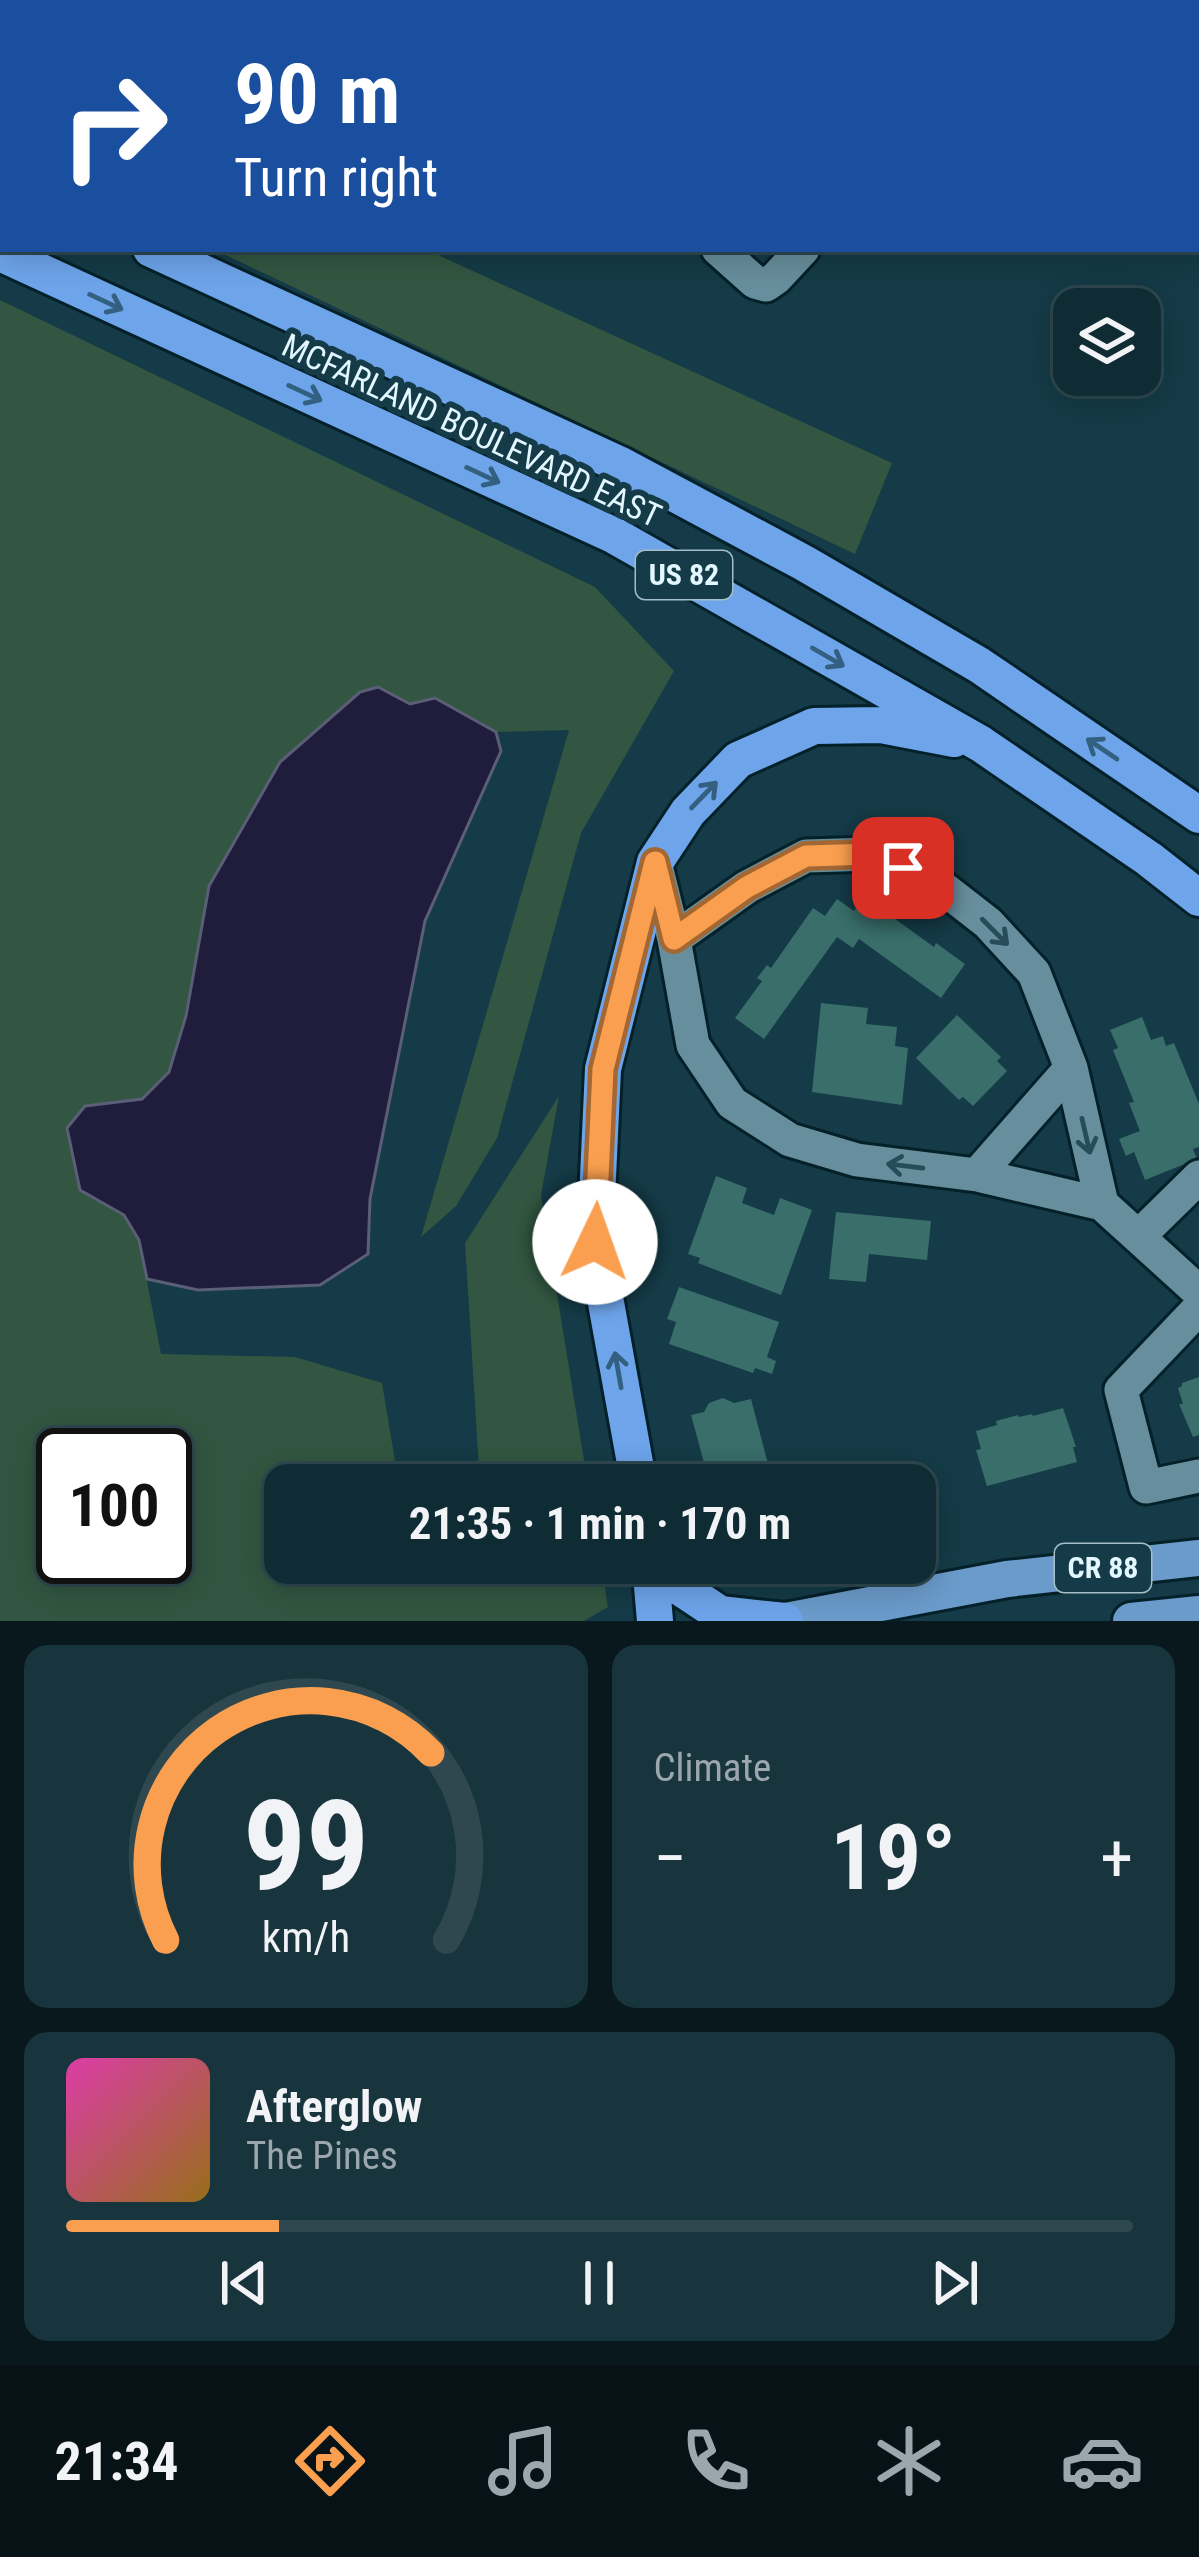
<!DOCTYPE html>
<html lang="en">
<head>
<meta charset="utf-8">
<style>
  :root { --surface:#0f2c35; --page:#18343d; --text:#f1f3f6; --muted:#9ba7ad; --line:#2f4850; --accent:#fa9f4f }
  body { margin:0; font-family:"Roboto Condensed",sans-serif; background:var(--page); color:var(--text); height:100vh; display:flex; flex-direction:column; font-size:45px; white-space:nowrap }
  * { box-sizing:border-box; margin:0 }
  p { font-size:39px; color:var(--muted) }
  .icon { flex:none; width:66px; height:66px; fill:none; stroke:currentColor; stroke-width:2; stroke-linecap:round; stroke-linejoin:round }
  .map { position:relative; height:1621px; overflow:hidden }
  .side { display:flex; flex-direction:column; gap:24px; padding:24px; background:#08181d; flex:1 }
  .side>* { flex:none }
  .hud { position:absolute; left:0px; top:0px; width:1200px; height:252px; box-shadow:0 6px 30px #0003,0 0 0 3px var(--line); background:#1a4fa0; color:#fff; overflow:hidden }
  .buttons { position:absolute; left:1053px; top:288px; display:grid; gap:24px }
  .buttons a { display:grid; place-items:center; width:108px; height:108px; border-radius:24px; background:var(--surface); box-shadow:0 6px 30px #0003,0 0 0 3px var(--line); font-size:60px }
  .speed { position:absolute; left:36px; top:1428px; display:flex; gap:24px; font-size:60px; font-weight:700; text-align:center }
  .speed>* { display:grid; place-content:center; width:156px; height:156px; border-radius:50%; background:var(--surface); box-shadow:0 6px 30px #0003,0 0 0 3px var(--line); line-height:1 }
  .speed .limit { border:6px solid #111; border-radius:18px; background:#fff; color:#111 }
  .pin { position:absolute; display:grid; place-items:center; width:102px; height:102px; color:#fff; margin:-51px; border-radius:24px; box-shadow:0 6px 18px #0006 }
  .me { position:absolute; width:132px; margin:-66px; rotate:3deg; stroke-linejoin:round; filter:drop-shadow(0 0 9px #0008) }
  .turn { display:flex; align-items:center; gap:42px; height:252px; padding:0 36px; font-size:54px }
  .turn .icon { width:156px; height:156px; stroke-width:2.5 }
  .turn b { display:block; font-size:84px; line-height:102px }
  .big { font-size:90px; font-weight:700; line-height:1.1 }
  .side .card { flex:1; display:flex; flex-direction:column; justify-content:center; gap:18px; min-width:0; padding:0 42px; border-radius:24px; background:var(--page) }
  .side .dial { align-items:center; gap:0 }
  .dial svg { height:312px; overflow:visible; fill:none; stroke:var(--line); stroke-width:7; stroke-linecap:round; text-anchor:middle }
  .dial text { fill:var(--text); stroke:none }
  .song { display:flex; align-items:center; gap:36px }
  .cover { width:144px; height:144px; border-radius:18px; background:linear-gradient(135deg,hsl(320 70% 55%),hsl(40 70% 35%)) }
  .played { height:12px; border-radius:6px; background:linear-gradient(90deg,var(--accent) 20%,var(--line) 20%) }
  .keys { display:flex; justify-content:space-around; direction:ltr }
  .heat { display:flex; justify-content:space-between; align-items:center; font-size:66px; direction:ltr }
  .side .tiles { flex:1; display:grid; gap:24px; grid-template-columns:1fr 1fr }
  .card:last-child { grid-column:span 2 }
  .trip { position:absolute; left:264px; top:1464px; width:672px; height:120px; border-radius:24px; background:var(--surface); box-shadow:0 6px 30px #0003,0 0 0 3px var(--line); font-weight:700; line-height:120px; text-align:center }
  .tab-bar { display:flex; height:192px; justify-content:space-around; align-items:center; background:#061215; color:var(--muted) }
  .tab-bar .icon { width:84px; height:84px }
  .tab-bar .on { color:var(--accent) }
  .tab-bar b { font-size:54px; color:var(--text) }
  .map>svg:first-child { display:block }
  .green { fill:#325641; fill-rule:evenodd }
  .water { fill:#201c3b; stroke:#5a5e76; stroke-width:3 }
  .building { fill:#396e6a }
  .lines { fill:none; stroke-linecap:round; stroke-linejoin:round }
  .minor-casing { stroke:#04212a; stroke-width:39 }
  .major-casing { stroke:#04212a; stroke-width:42 }
  .highway-casing { stroke:#04212a; stroke-width:42 }
  .minor { stroke:#678e9c; stroke-width:33 }
  .major { stroke:#6b9bcb; stroke-width:36 }
  .highway { stroke:#6da4ea; stroke-width:36 }
  .oneway { stroke:#336080 }
  .oneway2 { stroke:#254c58 }
  .route-casing { stroke:#a26733; stroke-width:30 }
  .route { stroke:#fa9f4f; stroke-width:21 }
  .labels { text-anchor:middle; stroke-width:12; stroke-linejoin:round; paint-order:stroke }
  .shield { fill:#143b47; stroke:#a4bfc8; stroke-width:3 }
  .shield-label { font-size:30px; font-weight:bold; fill:#e2f7ff }
  .street-label { font-size:33px; fill:#e2f7ff; stroke:#143b47 }
</style>
</head>
<body>
<div class="map">
<svg width="1199" height="1621" viewBox="0 0 1199 1621">
  <rect width="100%" height="100%" fill="#143b47"/>
  <!-- green -->
  <path class="green" d="M213,249H425L892,463L855,554Z
    M0,300L595,587L674,671L581,833L497,1138L456,1206L421,1237L569,730L496,732L435,698L410,704L378,687L193,983C186,1018 177,1078 143,1098C132,1104 99,1104 85,1106L80,1190L124,1215L139,1240L161,1354L295,1357L382,1383L399,1485H285V1563H601L608,1607L584,1621H0ZM63,1455H165V1557H63Z
    M559,1096L541,1195L588,1485H480L465,1243Z"/>
  <!-- water -->
  <path class="water" d="M378,687L410,704L435,698L496,732L501,751L425,921L370,1199L368,1254L320,1285L198,1290L147,1279L139,1240L124,1215L80,1190L67,1128L85,1106L142,1099L169,1072L186,1016L209,886L280,762L360,692Z"/>
  <!-- building -->
  <path class="building" d="M837,899L854,911L859,904L868,910L873,903L934,947L936,943L965,964L941,998L859,939L853,948L837,937L764,1039L735,1018L762,981L757,978L767,965L771,968L813,908L825,916Z
    M821,1003L868,1008L866,1024L897,1027L895,1046L908,1048L902,1105L812,1092Z
    M957,1015L1001,1057L997,1061L1007,1071L973,1106L963,1097L959,1100L916,1058Z
    M1142,1017L1151,1040L1163,1036L1166,1046L1174,1043L1199,1104V1147L1193,1149L1197,1159L1145,1180L1134,1152L1126,1156L1119,1139L1140,1131L1129,1103L1134,1102L1113,1050L1118,1048L1110,1030Z
    M716,1176L747,1188L742,1203L774,1215L780,1198L812,1210L781,1295L698,1263L700,1258L688,1254Z
    M836,1212L931,1221L927,1260L869,1254L866,1282L829,1279Z
    M679,1287L779,1322L767,1357L776,1361L772,1374L755,1368L753,1373L669,1344L676,1322L667,1319Z
    M1199,1377V1435L1193,1437L1179,1404H1183L1178,1388L1182,1386V1383Z
    M723,1398L734,1403L751,1399L772,1479L779,1477L781,1485H700L709,1481L691,1415L704,1412L709,1403Z
    M1063,1408L1076,1447H1073L1077,1462L987,1486L976,1450L981,1449L976,1431L997,1425L996,1421L1018,1415L1019,1417L1032,1414L1033,1416Z"/>
  <g class="lines">
    <defs>
      <path id="minor" d="M459,0L462,3
        M86,3L89,0
        M1025,3L1027,0
        M0,104L3,100
        M718,249L755,282L766,285L776,278L803,249
        M655,862L674,939L693,1045L732,1103L790,1140L857,1160L977,1175L1102,1204L1199,1292
        M674,939L747,887L806,856L873,854L934,881L988,923L1034,973L1071,1068L977,1175
        M1071,1068L1102,1204
        M1139,1236L1199,1177
        M1199,1308L1121,1390L1146,1487L1199,1476"/>
      <path id="major" d="M786,1621L1007,1579L1199,1558
        M1131,1621L1199,1614"/>
      <path id="highway" d="M12,0V3
        M0,180L3,182
        M151,249L621,465L804,563L979,665L1199,815
        M0,253L615,536L981,744L1149,859L1199,898
        M639,1485L595,1242L603,1069L655,862L688,812L738,760L814,726L881,725L954,739
        M650,1563L655,1621
        M662,1563L672,1582L720,1614L785,1621"/>
    </defs>
    <!-- minor casing -->
    <use href="#minor" class="minor-casing"/>
    <!-- major casing -->
    <use href="#major" class="major-casing"/>
    <!-- highway casing -->
    <use href="#highway" class="highway-casing"/>
    <!-- minor -->
    <use href="#minor" class="minor"/>
    <!-- major -->
    <use href="#major" class="major"/>
    <!-- highway -->
    <use href="#highway" class="highway"/>
  </g>
  <!-- one-way arrows -->
  <defs><path id="oneway-shaft" d="M-6 0H5M1.5-3L5.5 0L1.5 3" fill="none" stroke-width="1.6" stroke-linecap="round" stroke-linejoin="round" transform="scale(3)"/></defs>
  <g class="oneway">
    <use href="#oneway-shaft" transform="translate(106 302) rotate(25)"/>
    <use href="#oneway-shaft" transform="translate(305 393) rotate(25)"/>
    <use href="#oneway-shaft" transform="translate(483 475) rotate(25)"/>
    <use href="#oneway-shaft" transform="translate(828 657) rotate(30)"/>
    <use href="#oneway-shaft" transform="translate(1102 749) rotate(-146)"/>
    <use href="#oneway-shaft" transform="translate(704 795) rotate(-46)"/>
    <use href="#oneway-shaft" transform="translate(618 1370) rotate(-100)"/>
  </g>
  <g class="oneway2">
    <use href="#oneway-shaft" transform="translate(995 932) rotate(45)"/>
    <use href="#oneway-shaft" transform="translate(1086 1136) rotate(77)"/>
    <use href="#oneway-shaft" transform="translate(905 1166) rotate(-173)"/>
  </g>
  <g class="lines">
    <defs>
      <path id="route" d="M595,1242L603,1069L655,862L674,939L747,887L806,856L872,854L903,868"/>
    </defs>
    <!-- route casing -->
    <use href="#route" class="route-casing"/>
    <!-- route -->
    <use href="#route" class="route"/>
  </g>
  <g class="labels">
    <!-- shield labels -->
    <g class="shield">
      <rect x="636" y="551" width="96" height="48" rx="9"/>
      <rect x="1055" y="1544" width="96" height="48" rx="9"/>
    </g>
    <g class="shield-label">
      <text x="684" y="585">US 82</text>
      <text x="1103" y="1578">CR 88</text>
    </g>
    <!-- street labels -->
    <g class="street-label">
      <text transform="translate(472 430) rotate(25)" y="12">MCFARLAND BOULEVARD EAST</text>
    </g>
  </g>
</svg>
<div class="buttons">
<a><svg class="icon" aria-label="layers" viewBox="0 0 24 24"><path d="M12 4l9 5-9 5-9-5zM3 14l9 5 9-5"/></svg></a>
</div>
<div class="speed"><div class="limit">100</div></div>
<div class="pin" style="left:903px;top:868px;background:#d93025"><svg class="icon" aria-label="arrive" viewBox="0 0 24 24"><path d="M6 21V4h12l-3 4 3 4H6"/></svg></div>
<svg class="me" style="left:595px;top:1242px" viewBox="-20 -20 40 40"><circle r="19" fill="#fff"/><path d="M0-13L10 11 0 6-10 11z" fill="#fa9f4f"/></svg>
<div class="trip">21:35 · 1 min · 170 m</div>
<div class="hud">
<div class="turn"><svg class="icon" aria-label="right" viewBox="0 0 24 24"><path d="M7 20v-9h11M14 6l5 5-5 5"/></svg><div><b>90 m</b>Turn right</div></div>
</div>
</div>
<section class="side">
<div class="tiles">
<div class="card dial"><svg viewBox="0 0 100 80">
<path d="M14 69A42 42 0 1 1 86 69"/>
<path d="M14 69A42 42 0 0 1 82 21" stroke="#fa9f4f"/>
<text x="50" y="56" font-size="32" font-weight="700">99</text>
<text x="50" y="72" font-size="11">km/h</text>
</svg></div>
<div class="card"><p>Climate</p>
<div class="heat"><a>−</a><b class="big">19°</b><a>+</a></div>
</div>
<div class="card">
<div class="song"><i class="cover"></i><div><b>Afterglow</b><p>The Pines</p></div></div>
<div class="played"></div>
<div class="keys"><svg class="icon" aria-label="previous" viewBox="0 0 24 24"><path d="M18 5L8 12l10 7zM5 5v14"/></svg><svg class="icon" aria-label="pause" viewBox="0 0 24 24"><path d="M8 5v14M16 5v14"/></svg><svg class="icon" aria-label="next" viewBox="0 0 24 24"><path d="M6 5l10 7-10 7zM19 5v14"/></svg></div>
</div>
</div>
</section>
<nav class="tab-bar">
<b>21:34</b>
<svg class="icon on" aria-label="directions" viewBox="0 0 24 24"><path d="M12 3l9 9-9 9-9-9zM9 14v-3h6M13 9l2 2-2 2"/></svg>
<svg class="icon" aria-label="music" viewBox="0 0 24 24"><path d="M9 18V5l10-2v13"/><circle cx="6" cy="18" r="3"/><circle cx="16" cy="16" r="3"/></svg>
<svg class="icon" aria-label="phone" viewBox="0 0 24 24"><path d="M5 4h4l2 5-3 2q2 4 5 5l2-3 5 2v4C11 20 4 13 5 4z"/></svg>
<svg class="icon" aria-label="climate" viewBox="0 0 24 24"><path d="M12 3v18M4 7l16 10M4 17L20 7"/></svg>
<svg class="icon" aria-label="car" viewBox="0 0 24 24"><path d="M5 17H2v-5l4-1 3-4h7l3 4 3 1v5h-3M9 17h6M6 11h13"/><circle cx="7" cy="17" r="2"/><circle cx="17" cy="17" r="2"/></svg>
</nav>
</body>
</html>
